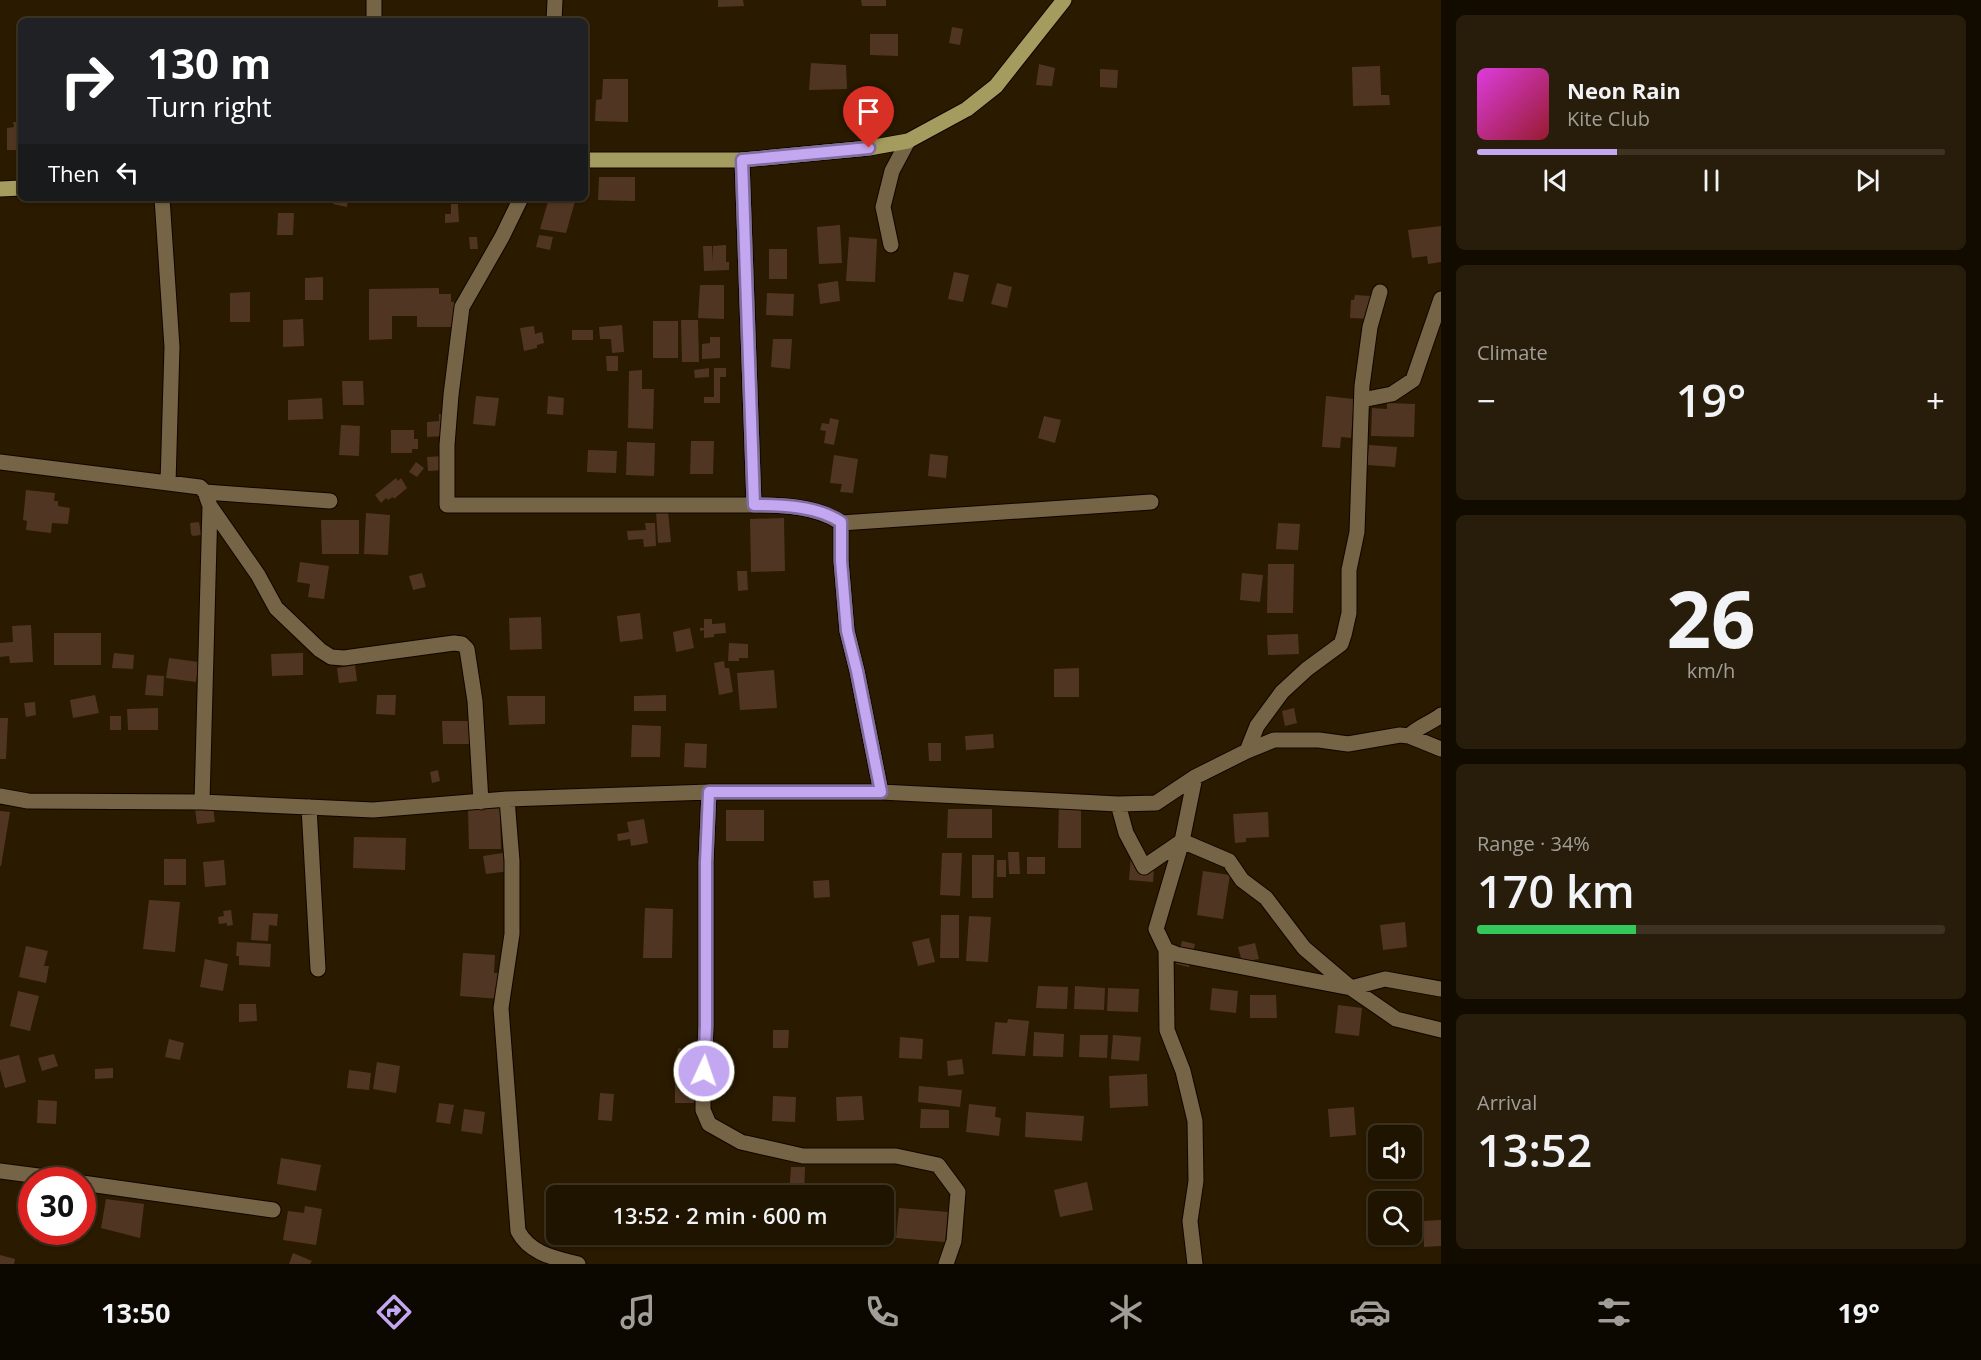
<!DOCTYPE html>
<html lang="en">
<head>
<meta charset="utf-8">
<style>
  :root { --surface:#1f1400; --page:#271d0a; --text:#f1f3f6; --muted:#a19e99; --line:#3c3322; --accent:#c4a7f1 }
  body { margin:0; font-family:"Open Sans",sans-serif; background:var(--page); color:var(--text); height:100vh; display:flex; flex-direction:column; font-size:22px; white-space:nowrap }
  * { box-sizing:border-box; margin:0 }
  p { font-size:20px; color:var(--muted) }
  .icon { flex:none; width:33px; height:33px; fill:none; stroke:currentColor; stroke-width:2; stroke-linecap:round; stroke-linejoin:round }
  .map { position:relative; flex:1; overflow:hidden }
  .sheet { display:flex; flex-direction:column; gap:15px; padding:15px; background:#110b00; width:540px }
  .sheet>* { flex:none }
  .hud { position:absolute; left:18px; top:18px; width:570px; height:183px; border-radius:9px; box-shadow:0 2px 4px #0004,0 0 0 2px var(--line); background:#202124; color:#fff; overflow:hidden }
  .tools { position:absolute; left:1368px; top:1125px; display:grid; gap:12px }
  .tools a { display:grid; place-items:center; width:54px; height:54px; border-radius:9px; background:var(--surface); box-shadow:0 2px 4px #0004,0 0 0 2px var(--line); font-size:30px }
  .speed { position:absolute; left:18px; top:1167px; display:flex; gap:12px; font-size:30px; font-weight:700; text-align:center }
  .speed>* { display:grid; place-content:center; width:78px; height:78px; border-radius:50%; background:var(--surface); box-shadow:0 2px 4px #0004,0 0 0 2px var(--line); line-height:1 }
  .speed .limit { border:9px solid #d22; background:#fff; color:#111 }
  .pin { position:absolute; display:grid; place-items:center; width:51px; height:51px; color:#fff; margin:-62px -26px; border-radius:50% 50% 50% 0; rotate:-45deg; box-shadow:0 0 6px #0007 }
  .pin .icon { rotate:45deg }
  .me { position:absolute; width:66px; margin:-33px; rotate:3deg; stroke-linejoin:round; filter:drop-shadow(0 0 4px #0008) }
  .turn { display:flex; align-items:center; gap:21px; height:126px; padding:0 30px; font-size:27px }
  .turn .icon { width:78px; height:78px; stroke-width:2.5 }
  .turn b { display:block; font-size:42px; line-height:51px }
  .then { display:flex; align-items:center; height:57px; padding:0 30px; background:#0003; gap:12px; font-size:22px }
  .big { font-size:45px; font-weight:600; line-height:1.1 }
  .sheet .tile { flex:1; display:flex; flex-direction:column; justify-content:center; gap:9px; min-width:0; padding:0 21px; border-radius:9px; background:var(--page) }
  .sheet .dial { align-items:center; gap:0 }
  .dial b { font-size:78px; line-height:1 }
  .song { display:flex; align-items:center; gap:18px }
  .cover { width:72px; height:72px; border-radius:9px; background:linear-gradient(135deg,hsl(300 70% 55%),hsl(350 70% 35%)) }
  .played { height:6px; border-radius:3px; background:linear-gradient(90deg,var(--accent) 30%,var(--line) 30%) }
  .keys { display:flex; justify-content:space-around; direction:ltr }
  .heat { display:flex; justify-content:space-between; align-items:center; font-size:33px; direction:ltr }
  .charge { height:9px; border-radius:4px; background:linear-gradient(90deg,#34c759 34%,var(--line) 0) }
  .trip { position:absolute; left:546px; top:1185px; width:348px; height:60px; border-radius:9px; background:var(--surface); box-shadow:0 2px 4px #0004,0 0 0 2px var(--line); font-weight:600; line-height:60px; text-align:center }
  .dock { display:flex; height:96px; justify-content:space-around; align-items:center; background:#0c0800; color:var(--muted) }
  .dock .icon { width:42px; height:42px }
  .dock .active { color:var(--accent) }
  .dock b { font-size:27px; color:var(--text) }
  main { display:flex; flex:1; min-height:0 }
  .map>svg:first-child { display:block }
  .building { fill:#513523 }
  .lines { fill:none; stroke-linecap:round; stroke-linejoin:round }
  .minor-casing { stroke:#110500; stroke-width:17 }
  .major-casing { stroke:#110500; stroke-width:17 }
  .minor { stroke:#756446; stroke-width:15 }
  .major { stroke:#a49c5e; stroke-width:15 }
  .route-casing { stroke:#7f6d9d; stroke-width:15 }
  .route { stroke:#c4a7f1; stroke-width:10 }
</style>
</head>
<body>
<main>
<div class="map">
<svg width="1441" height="1264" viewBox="0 0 1441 1264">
  <rect width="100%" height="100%" fill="#291a00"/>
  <!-- building -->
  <path class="building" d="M718,0H743L744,6L718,7Z
    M861,0H886V6H862Z
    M952,27L963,29L960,45L949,43Z
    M870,34H898V56L870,55Z
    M811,63L846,65L847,89L809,90Z
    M1039,64L1055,68L1052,86L1036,85Z
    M1380,66L1381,95H1389L1390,105L1353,106L1352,67Z
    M1100,69L1118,70L1117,88L1100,87Z
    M603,79H628V122L595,121L596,100L602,99Z
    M884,103L885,116L872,117L871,104Z
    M13,122H21V150H7V128L14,127Z
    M599,177H635V201L598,200Z
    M334,198H348L347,207L333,204Z
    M549,198H576L566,233L540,229Z
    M451,204H458L459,222L445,223V214H451Z
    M278,213H294L293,235H277Z
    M840,225L842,263L819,264L817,227Z
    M1441,226V262L1428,264L1427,256L1412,258L1408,230Z
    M539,235L553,237L550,250L536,247Z
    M469,237H477L478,249H470Z
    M849,237L877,239L875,282L846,281Z
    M726,245V262H729V270L704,271L703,246H712L713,263V246Z
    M769,249H787V279H769Z
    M954,272L969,275L963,302L948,299Z
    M323,277V300H305V278Z
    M838,281L840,301L820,304L818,284Z
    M997,283L1012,287L1007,308L991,304Z
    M700,285H724V319L698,318Z
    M439,288V294H451V302H454V327H417V316H392V339L369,340V289Z
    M250,292V322H230V293Z
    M767,293L794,294L793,316L766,315Z
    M1355,295L1371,296L1370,319L1350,318L1351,300H1354Z
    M303,319L304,346L283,347V320Z
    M681,320H698L699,362H682Z
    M653,321H678V358H653Z
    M622,325L624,352L612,353L611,339H600L599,327Z
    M534,326L535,334L542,332L544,343L537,345V348L524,351L520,328Z
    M572,330H593V340H572Z
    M710,337H720V358L702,359V344L710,343Z
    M773,339H792L790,369L771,367Z
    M606,356H618V371H607Z
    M709,368V377L695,378L694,370Z
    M714,368H726V377H720V403H704V397H714Z
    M642,370V389H654L653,429L628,428L629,371Z
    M342,381H363L364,405H343Z
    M476,396L499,398L495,426L473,424Z
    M548,396L564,398L563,415L547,414Z
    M1326,396L1354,399L1351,438L1341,437L1340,448L1322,447Z
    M322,398L323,419L288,420V400Z
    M1387,403L1415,404L1414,437L1371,436L1372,408L1387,409Z
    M439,414H445L446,436L427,437V422L439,421Z
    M1044,416L1061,420L1055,443L1038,438Z
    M830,418L839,420L834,445L824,443L826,431L820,430L822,423L829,424Z
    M341,425L360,426L359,456L339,455Z
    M391,430H414V439H418V449H412V453H391Z
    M691,441H714L713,474H690Z
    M627,442L655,443L654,476L626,475Z
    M1369,445L1397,447L1395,467L1367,465Z
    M588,450L617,451L616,473L587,472Z
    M930,454L948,456L946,478L928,476Z
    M834,455L858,459L853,493L840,492L842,484L830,483Z
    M444,456L445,470L428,471L427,457Z
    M416,462L424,468L417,477L409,472Z
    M396,478L398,481L401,478L407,488L394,499L393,497L388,500L386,498L381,503L375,495Z
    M26,490L55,493L54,501H58V506L70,508L68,524L52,523L51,533L26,530L27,521L23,520Z
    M668,511L671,542L658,543L656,512Z
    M366,513L390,515L388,555L364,554Z
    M784,518L785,571L751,572L750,519Z
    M321,520H359V554H322Z
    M199,522L201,535L193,536L191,534L190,523Z
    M645,523H655L656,546L644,547L643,539L628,540L627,531L646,530Z
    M1278,523L1300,524L1298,550L1276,549Z
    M300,562L329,566L324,599L308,597L310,584L297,582Z
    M1268,564H1294L1293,613H1267Z
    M737,571H747L748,590L738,591Z
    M422,573L426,587L413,590L409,576Z
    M1242,573L1263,575L1260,602L1240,600Z
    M640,613L643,639L620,642L617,616Z
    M541,617L542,649L510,650L509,618Z
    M704,619H712V624L725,623L726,633L714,634V637L704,638V630L700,631V628H704Z
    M31,625L33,662L10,663L9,656L0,657V643L13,642L12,626Z
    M690,628L694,648L676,652L673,632Z
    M54,633H101V665H54Z
    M1298,634L1299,654L1268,655L1267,635Z
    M729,643L748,644V658H739V661H728Z
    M114,653L134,655L133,669L112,668Z
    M303,653V675L272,676L271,654Z
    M169,658L199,662L196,682L166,678Z
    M724,661L725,668H729L733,692L719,695L714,663Z
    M355,665L357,681L339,683L337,668Z
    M1079,668V697H1054V669Z
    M774,670L777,708L740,710L737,673Z
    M147,675L164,676L163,696L145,695Z
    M95,695L99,713L73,718L70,700Z
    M377,695H396L395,715L376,714Z
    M666,695V711H634V696Z
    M507,696H545V724L509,725Z
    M35,702L36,715L26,717L24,703Z
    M158,708V730H128L127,709Z
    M1294,708L1297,723L1285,726L1282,711Z
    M110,716H121V730H110Z
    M0,718H8L6,759H0Z
    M442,721H472L473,744H443Z
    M632,725L661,726L660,757H631Z
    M993,734L994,748L966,750L965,736Z
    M685,743L707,744L706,768L684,767Z
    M928,743H941V761H929Z
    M438,770L440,781L432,783L430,772Z
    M1059,801H1081V848H1058Z
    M213,807L215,822L197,824L195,809Z
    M500,808L501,849H469L468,809Z
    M948,809H992V838H947Z
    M726,810H764V841H726Z
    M0,811L10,812L1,866H0Z
    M1268,812L1269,837L1246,838V842L1235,843L1233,814Z
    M644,819L648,843L631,846L630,839L618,841L617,834L629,832L627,822Z
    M354,837L406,838L405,870L353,868Z
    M509,852L511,871L486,874L483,856Z
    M1008,852H1019L1020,874H1009Z
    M942,853H962L960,896L940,895Z
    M972,855H994L993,898H972Z
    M1131,855L1155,856L1153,882L1129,880Z
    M1027,857H1045V874H1027Z
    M164,859H186V885H164Z
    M224,860L226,885L205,887L203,862Z
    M997,860H1006V877H997Z
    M1203,871L1230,875L1223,919L1197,915Z
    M829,880L830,897L814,898L813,881Z
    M149,900L180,902L175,952L143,949Z
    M645,908L673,909L672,958H643Z
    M231,910L233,925L227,926V923L219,924L218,917L224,916L223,911Z
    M253,913L278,914L277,926L269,925L268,941L251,940Z
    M941,915H959V958H940Z
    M969,916L991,917L988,962L966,961Z
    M1405,922L1407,947L1383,950L1380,925Z
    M929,938L935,962L918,966L912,942Z
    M1182,941L1195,944L1189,967L1176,964Z
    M237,942L271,944L270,967L239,965V956H236Z
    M1255,943L1259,959L1242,962L1238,947Z
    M26,946L48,951L44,966H49L46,983L19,977Z
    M463,953L495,955L494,973H502L500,999L460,996Z
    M205,959L228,964L223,991L200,987Z
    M1038,986L1068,987L1067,1009L1036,1008Z
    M1075,986L1105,988L1104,1010L1074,1009Z
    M1108,988L1139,989L1138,1012L1107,1011Z
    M1212,988L1238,991L1236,1013L1210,1010Z
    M18,991L39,996L30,1031L10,1026Z
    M1250,995H1276L1277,1018H1250Z
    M239,1004H256L257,1021L239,1022Z
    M1338,1005L1362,1008L1359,1036L1335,1033Z
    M1008,1019L1029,1021L1025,1056L992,1054L995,1022L1007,1023Z
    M773,1030H789L788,1048H773Z
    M1034,1032L1064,1034L1063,1057L1033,1056Z
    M1080,1035H1108L1107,1058L1079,1057Z
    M1113,1035L1141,1037L1139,1061L1111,1059Z
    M900,1037L923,1039L922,1059L899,1058Z
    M169,1039L184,1043L180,1060L165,1057Z
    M678,1048L688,1050L686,1069L676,1068Z
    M54,1054L58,1066L42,1071L38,1058Z
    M19,1055L26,1082L5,1088L0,1070V1060Z
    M962,1059L964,1074L948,1076L947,1061Z
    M377,1062L400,1066L396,1093L373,1089Z
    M113,1068V1078L95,1079V1069Z
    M349,1070L371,1073L369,1090L347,1088Z
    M1147,1074L1148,1106L1110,1108L1109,1076Z
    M675,1076H694V1103H675Z
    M919,1086L962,1090L960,1107L918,1102Z
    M600,1093L614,1094L612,1121L598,1120Z
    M773,1096L796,1097L795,1122L772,1121Z
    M862,1096L864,1120L837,1121L836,1097Z
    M38,1100L57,1101L56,1124L37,1123Z
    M439,1103L454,1105L450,1124L436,1122Z
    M969,1104L996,1107L995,1117L1001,1118L999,1136L966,1132Z
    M1354,1107L1356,1135L1330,1137L1328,1109Z
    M464,1109L485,1112L482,1134L461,1131Z
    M921,1109L949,1110V1128H920Z
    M1026,1112L1084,1116L1082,1141L1025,1137Z
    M1391,1132H1417V1170H1412V1136H1391Z
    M281,1158L321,1165L316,1191L277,1184Z
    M791,1167H805L804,1196H789Z
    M1087,1182L1093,1210L1060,1217L1054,1190Z
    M106,1199L144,1204L140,1238L101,1228Z
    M305,1206L322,1209L316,1245L283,1240L288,1211L304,1213Z
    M899,1208L948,1212L945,1242L896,1238Z
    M1441,1220V1246L1424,1247L1423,1221Z
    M293,1253L312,1261L310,1264H289Z
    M0,1255L15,1259L14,1264H0Z"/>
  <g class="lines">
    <defs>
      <path id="minor" d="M374,0V21
        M554,21L555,0
        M162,198L172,347L168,483
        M521,198L502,237L462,307L451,395L447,445V505H754L742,160
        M891,245L883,207L892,171L908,141
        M1362,400L1392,394L1413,380L1441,299
        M0,462L200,487L205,492L210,506L258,575L276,608L320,650L331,657L344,658L454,643L462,644L467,649L475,701L481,802
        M205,492L330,501
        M754,505C782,505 817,506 841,523L1151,502
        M841,523V561L847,631L857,671L881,792
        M1409,736C1417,727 1431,723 1441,715
        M1247,751L1257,726L1282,692L1307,669L1341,644L1344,635L1349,613V570L1357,532L1362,386L1370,327L1380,292
        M1195,777L1182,841L1156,929L1166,950L1176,954L1351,988L1385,979L1441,989
        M709,792L706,862V1026L703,1093V1110L709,1124L741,1142L803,1156H896L938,1165L958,1192L954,1241L946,1264
        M0,796L28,801L202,802L373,810L507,799L709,792H881L1118,804L1156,803L1195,777L1247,751L1274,740H1319L1348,744L1400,735L1409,736L1441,749
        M507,799L512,861V934L501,1008L518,1231C530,1254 555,1258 578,1264
        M202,802L210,506
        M1118,804L1126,833L1144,867L1182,841L1229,861L1242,880L1266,898L1304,948L1351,988L1396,1019L1441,1030
        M309,807L318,969
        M1166,950L1167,1030L1183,1071L1195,1121L1196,1181L1190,1221L1195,1264
        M0,1171L69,1180
        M82,1183L273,1210"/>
      <path id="major" d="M585,160H742L869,148L908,141L967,109L996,86L1064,0
        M0,189L21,188"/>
    </defs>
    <!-- minor casing -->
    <use href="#minor" class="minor-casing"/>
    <!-- major casing -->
    <use href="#major" class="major-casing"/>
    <!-- minor -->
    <use href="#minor" class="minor"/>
    <!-- major -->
    <use href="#major" class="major"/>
  </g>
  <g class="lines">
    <defs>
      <path id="route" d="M704,1071L706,1026V862L709,792H881L857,671L847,631L841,561V522C817,506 782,505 754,505L742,160L869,148"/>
    </defs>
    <!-- route casing -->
    <use href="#route" class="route-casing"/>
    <!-- route -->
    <use href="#route" class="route"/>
  </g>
</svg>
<div class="tools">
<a><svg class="icon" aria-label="sound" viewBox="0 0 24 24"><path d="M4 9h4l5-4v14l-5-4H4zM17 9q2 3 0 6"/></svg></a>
<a><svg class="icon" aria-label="search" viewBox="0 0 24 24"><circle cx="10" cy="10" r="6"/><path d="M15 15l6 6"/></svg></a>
</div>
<div class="speed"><div class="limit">30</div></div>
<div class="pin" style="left:869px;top:148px;background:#d93025"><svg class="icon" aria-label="arrive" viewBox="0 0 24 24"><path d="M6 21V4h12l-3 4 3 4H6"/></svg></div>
<svg class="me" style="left:704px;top:1071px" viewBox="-20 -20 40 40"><circle r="17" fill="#c4a7f1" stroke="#fff" stroke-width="3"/><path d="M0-11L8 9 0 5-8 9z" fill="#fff"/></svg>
<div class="trip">13:52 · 2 min · 600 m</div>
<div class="hud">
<div class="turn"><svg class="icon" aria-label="right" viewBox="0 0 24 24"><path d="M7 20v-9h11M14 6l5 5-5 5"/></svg><div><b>130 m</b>Turn right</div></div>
<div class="then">Then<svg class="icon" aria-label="left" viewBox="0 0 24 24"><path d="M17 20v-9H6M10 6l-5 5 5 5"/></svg></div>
</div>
</div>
<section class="sheet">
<div class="tile">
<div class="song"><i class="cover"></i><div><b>Neon Rain</b><p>Kite Club</p></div></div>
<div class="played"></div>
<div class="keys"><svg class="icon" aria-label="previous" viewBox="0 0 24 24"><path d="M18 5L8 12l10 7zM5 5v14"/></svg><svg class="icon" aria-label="pause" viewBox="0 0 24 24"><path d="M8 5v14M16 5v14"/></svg><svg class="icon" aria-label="next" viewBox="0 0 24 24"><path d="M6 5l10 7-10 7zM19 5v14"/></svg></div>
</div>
<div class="tile"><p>Climate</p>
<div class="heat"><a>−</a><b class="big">19°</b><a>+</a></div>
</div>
<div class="tile dial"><b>26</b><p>km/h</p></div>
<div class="tile"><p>Range · 34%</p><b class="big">170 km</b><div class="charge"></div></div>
<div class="tile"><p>Arrival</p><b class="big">13:52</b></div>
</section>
</main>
<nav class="dock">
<b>13:50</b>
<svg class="icon active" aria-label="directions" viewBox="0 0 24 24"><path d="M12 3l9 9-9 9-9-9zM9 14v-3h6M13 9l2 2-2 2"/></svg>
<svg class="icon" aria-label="music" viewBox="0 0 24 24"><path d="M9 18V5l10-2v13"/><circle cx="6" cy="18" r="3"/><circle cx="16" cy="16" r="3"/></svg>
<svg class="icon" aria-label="phone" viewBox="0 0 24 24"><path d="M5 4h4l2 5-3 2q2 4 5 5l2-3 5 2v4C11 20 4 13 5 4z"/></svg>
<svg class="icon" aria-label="climate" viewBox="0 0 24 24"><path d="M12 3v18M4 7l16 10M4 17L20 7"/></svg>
<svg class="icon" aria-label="car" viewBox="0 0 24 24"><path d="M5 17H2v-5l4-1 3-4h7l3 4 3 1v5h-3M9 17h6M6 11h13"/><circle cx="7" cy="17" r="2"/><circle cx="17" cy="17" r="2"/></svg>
<svg class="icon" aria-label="filters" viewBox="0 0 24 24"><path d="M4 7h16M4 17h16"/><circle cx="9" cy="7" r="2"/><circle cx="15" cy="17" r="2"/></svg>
<b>19°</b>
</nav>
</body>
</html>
